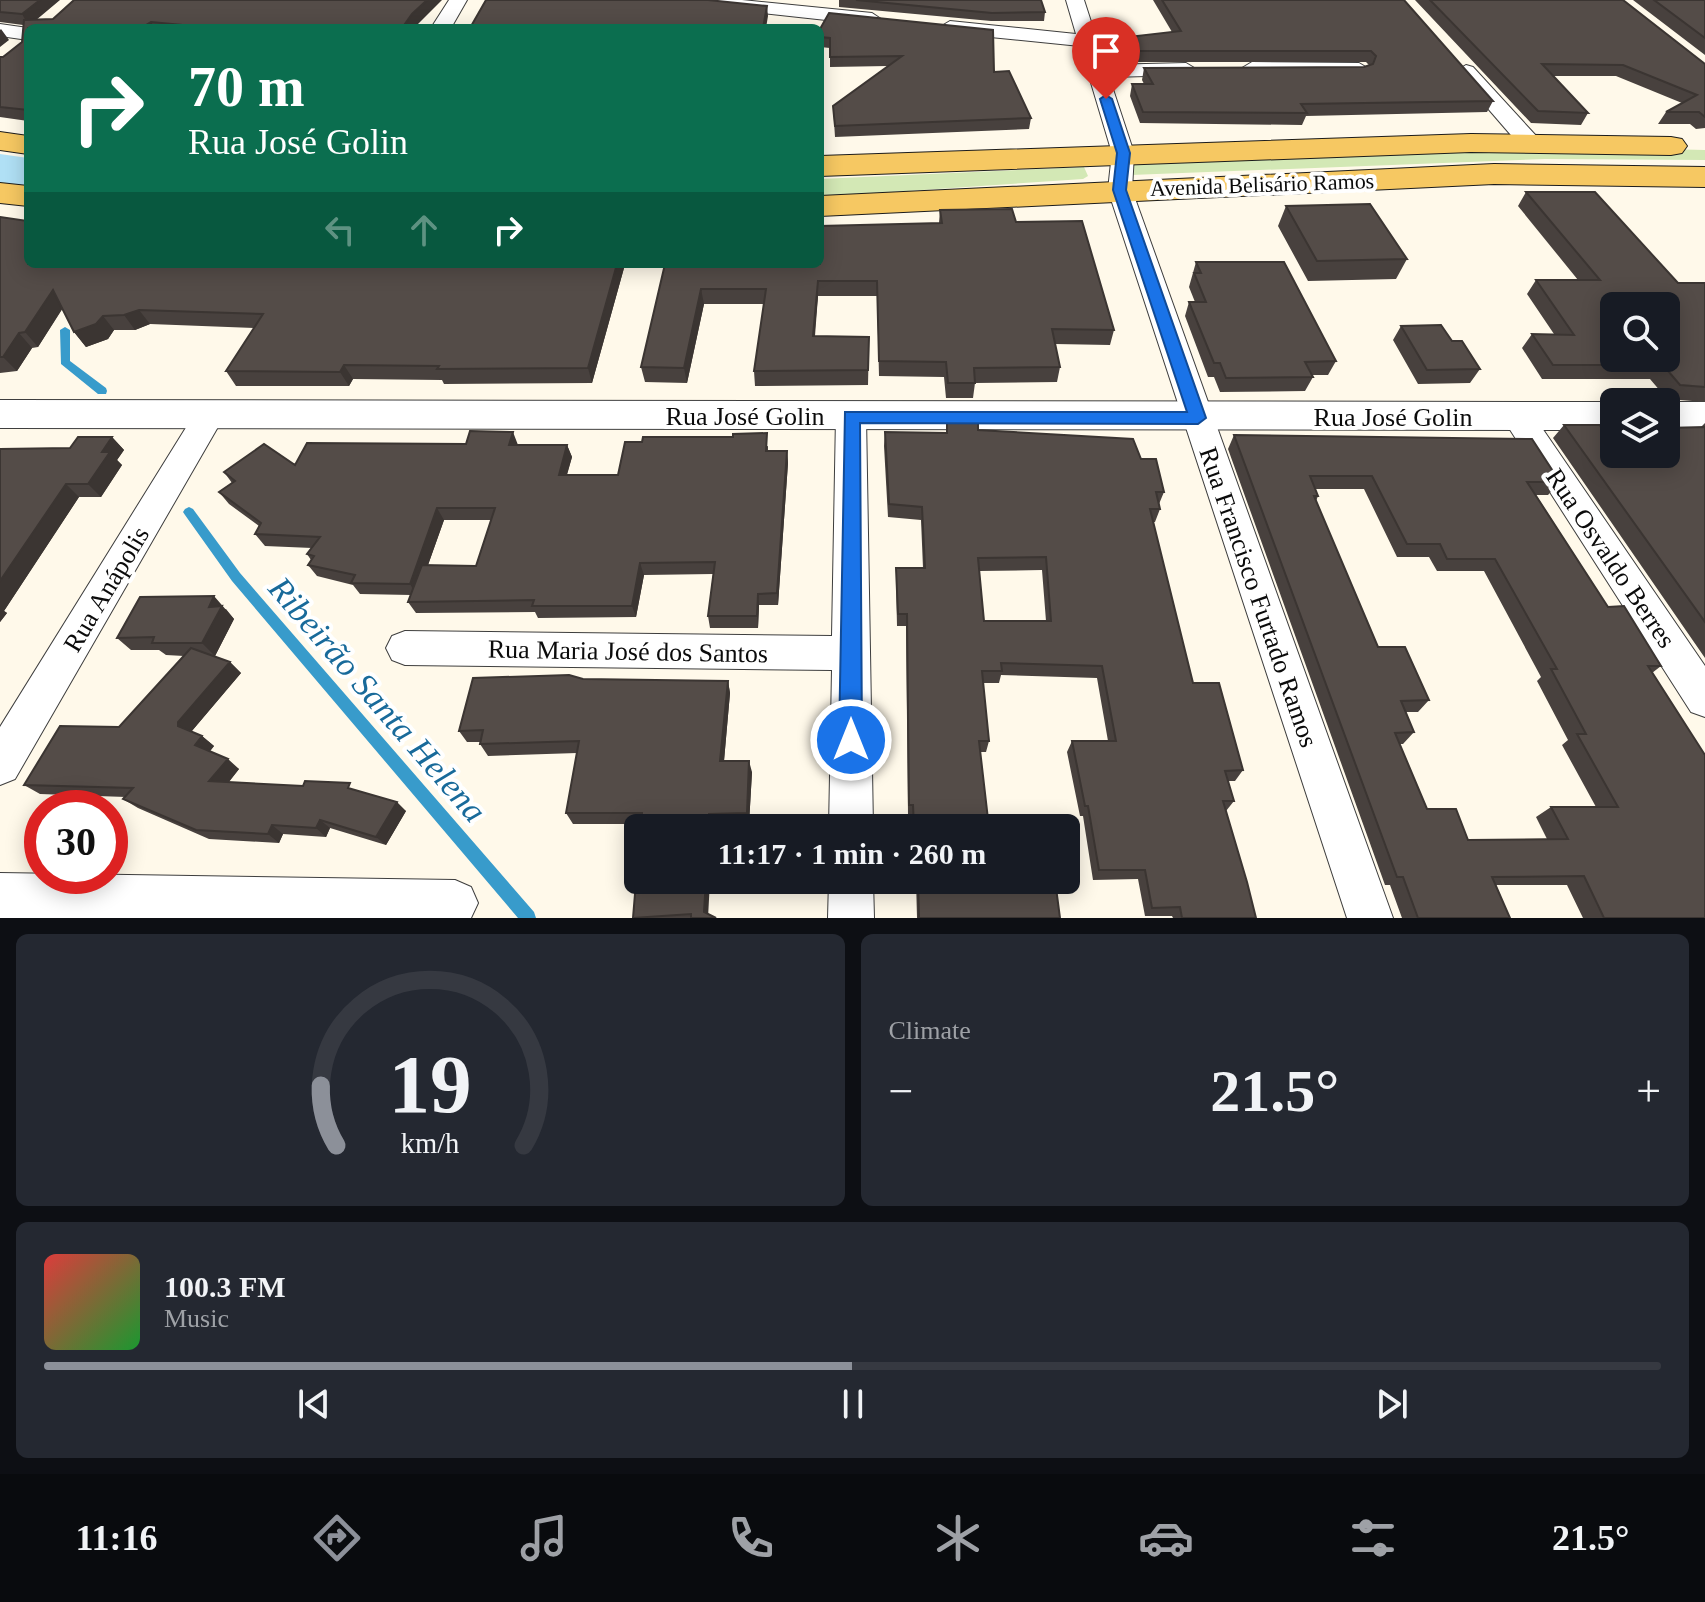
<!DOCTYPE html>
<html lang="en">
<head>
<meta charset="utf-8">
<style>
  :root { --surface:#171b24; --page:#242831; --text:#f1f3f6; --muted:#9ea1a6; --line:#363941; --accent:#8c9099 }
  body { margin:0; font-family:"Times New Roman",serif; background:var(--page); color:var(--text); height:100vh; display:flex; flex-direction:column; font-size:30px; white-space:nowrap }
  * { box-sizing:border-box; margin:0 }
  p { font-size:26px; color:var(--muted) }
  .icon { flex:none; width:44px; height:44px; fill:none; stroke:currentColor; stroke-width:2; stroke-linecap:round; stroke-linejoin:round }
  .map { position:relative; height:918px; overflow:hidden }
  .drawer { display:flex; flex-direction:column; gap:16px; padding:16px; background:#0d0f14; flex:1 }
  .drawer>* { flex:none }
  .guide { position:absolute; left:24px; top:24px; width:800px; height:244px; border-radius:12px; box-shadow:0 4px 20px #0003; background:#0b6e4f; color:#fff; overflow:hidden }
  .fabs { position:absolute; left:1600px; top:292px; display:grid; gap:16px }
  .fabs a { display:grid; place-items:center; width:80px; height:80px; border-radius:12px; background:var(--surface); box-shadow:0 4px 20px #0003; font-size:40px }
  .speed { position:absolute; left:24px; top:790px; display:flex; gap:16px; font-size:40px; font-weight:700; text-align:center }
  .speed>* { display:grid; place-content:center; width:104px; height:104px; border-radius:50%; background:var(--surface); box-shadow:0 4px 20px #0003; line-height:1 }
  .speed .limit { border:12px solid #d22; background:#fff; color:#111 }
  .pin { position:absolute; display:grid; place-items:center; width:68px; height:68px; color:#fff; margin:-82px -34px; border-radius:50% 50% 50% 0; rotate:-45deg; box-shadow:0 0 8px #0007 }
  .pin .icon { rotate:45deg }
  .me { position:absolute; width:88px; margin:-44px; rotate:0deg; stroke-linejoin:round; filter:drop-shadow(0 0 6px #0008) }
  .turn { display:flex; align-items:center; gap:28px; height:168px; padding:0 32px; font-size:36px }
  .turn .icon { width:104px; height:104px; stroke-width:2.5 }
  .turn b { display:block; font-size:56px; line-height:68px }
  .lanes { display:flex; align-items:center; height:76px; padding:0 32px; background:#0003; justify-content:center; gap:40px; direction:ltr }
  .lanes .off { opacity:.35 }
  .big { font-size:60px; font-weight:700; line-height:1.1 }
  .drawer .card { flex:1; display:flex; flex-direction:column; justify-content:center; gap:12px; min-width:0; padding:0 28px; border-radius:12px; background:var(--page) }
  .drawer .dial { align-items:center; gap:0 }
  .dial svg { height:208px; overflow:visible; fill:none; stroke:var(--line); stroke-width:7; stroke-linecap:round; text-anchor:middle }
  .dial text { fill:var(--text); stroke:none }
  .song { display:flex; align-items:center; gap:24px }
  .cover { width:96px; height:96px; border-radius:12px; background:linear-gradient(135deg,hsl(0 70% 55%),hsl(130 70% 35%)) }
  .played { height:8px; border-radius:4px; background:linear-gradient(90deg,var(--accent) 50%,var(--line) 50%) }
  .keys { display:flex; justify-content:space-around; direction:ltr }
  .heat { display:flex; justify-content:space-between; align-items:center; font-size:44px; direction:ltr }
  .drawer .tiles { flex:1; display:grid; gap:16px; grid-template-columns:1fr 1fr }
  .card:last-child { grid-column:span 2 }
  .trip { position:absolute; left:624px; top:814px; width:456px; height:80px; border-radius:12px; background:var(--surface); box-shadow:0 4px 20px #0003; font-weight:700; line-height:80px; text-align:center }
  .tab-bar { display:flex; height:128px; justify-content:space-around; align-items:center; background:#090b0e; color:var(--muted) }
  .tab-bar .icon { width:56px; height:56px }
  .tab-bar .selected { color:var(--accent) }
  .tab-bar b { font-size:36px; color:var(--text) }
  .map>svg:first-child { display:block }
  .green { fill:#d3e8b5 }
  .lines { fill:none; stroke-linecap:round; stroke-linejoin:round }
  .stream { fill:#389bcb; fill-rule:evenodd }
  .river { fill:#b0e0f5; fill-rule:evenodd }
  .minor-casing { stroke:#3e3e3e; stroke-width:2 }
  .tertiary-casing { stroke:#3e3e3e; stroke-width:2 }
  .primary-casing { stroke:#1c1c1c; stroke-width:2 }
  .minor { fill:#fff; fill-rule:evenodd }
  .tertiary { fill:#fff; fill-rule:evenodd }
  .primary { fill:#f6c862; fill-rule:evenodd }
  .wall { fill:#48413e; fill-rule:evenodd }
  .shaded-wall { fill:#3b3532 }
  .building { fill:#544c48; stroke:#3b3532; stroke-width:2; fill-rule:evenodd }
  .route { fill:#1a73e8; stroke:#114b97; stroke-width:2 }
  .labels { text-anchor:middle; stroke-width:8; stroke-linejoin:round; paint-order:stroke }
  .far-street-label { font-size:22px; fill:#0b0b0b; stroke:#fff }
  .street-label { font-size:26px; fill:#0b0b0b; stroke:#fff }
  .near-water-label { font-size:34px; font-style:italic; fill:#186a9a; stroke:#fff }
</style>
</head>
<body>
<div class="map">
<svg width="1705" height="918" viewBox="0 0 1705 918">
  <rect width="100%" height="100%" fill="#fff9ea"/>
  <!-- green -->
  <path class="green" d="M1588,147L1705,150V160L1545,159L1131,175L1128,160Z
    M0,156L28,159V188L0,185Z
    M1084,167L1088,176L1083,179L820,197V179Z"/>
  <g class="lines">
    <!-- stream -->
    <path class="stream" d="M65,327L70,330V361L106,388L107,391L106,394H98L61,364L60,330Z
      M189,507L193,509L240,573L534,912L536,918H518L232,581L185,515L183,512L185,509Z"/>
    <!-- river -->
    <path class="river" d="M0,154L28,158V186L0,182Z"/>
    <defs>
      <path id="minor" d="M449,0H467L451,28H431Z
        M679,0H742L872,13L881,19L872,25L688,5Z
        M1066,0H1084L1105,65L1186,63L1196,69L1186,75L1109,77L1134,153L1132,190L1393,918H1347L1108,190L1112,153L1080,46L950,33L940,27L950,21L1076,34Z
        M0,24L28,28V40L0,36Z
        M1252,62L1359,63L1369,69L1359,75L1245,72L1242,68Z
        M1466,65L1473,67L1539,139L1542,144L1539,149H1523L1459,75L1456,71Z
        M211,402L222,405L226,413L15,779L0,785V727L200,405Z
        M851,405L862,408L866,416L873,828H829L832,670L405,665L392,660L386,648L392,636L405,631L832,636L836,416L840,408Z
        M1518,406L1529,409L1705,666V717L1691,712L1507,425L1503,417L1507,409Z
        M0,873L455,880L471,887L478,903L471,918H0Z
        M829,880H873L874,918H828Z"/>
      <path id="tertiary" d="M0,400L1614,402V430L0,428Z
        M1666,402H1705V430H1666Z"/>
      <path id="primary" d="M0,132L28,136V154L0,150Z
        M1471,134L1671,137L1682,139L1687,146L1682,153L1671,155L1471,152L820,176V156Z
        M1494,164L1705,167V187L1494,184L820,216V196Z
        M0,183L28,186V206L0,203Z"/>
    </defs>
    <!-- minor casing -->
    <use href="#minor" class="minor-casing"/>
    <!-- tertiary casing -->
    <use href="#tertiary" class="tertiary-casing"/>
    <!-- primary casing -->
    <use href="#primary" class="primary-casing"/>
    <!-- minor -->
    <use href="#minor" class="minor"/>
    <!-- tertiary -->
    <use href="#tertiary" class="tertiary"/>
    <!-- primary -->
    <use href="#primary" class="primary"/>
  </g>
  <!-- wall -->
  <path class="wall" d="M0,0L37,19L416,26L414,28H28V121L0,117V57H3L22,42L23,25L0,22Z
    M839,0H1041L1045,12L1044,21H991L839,7Z
    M1153,0H1404L1493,101L1487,112L1306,116L1302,125L1140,123L1130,96L1132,84H1144L1142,80L1144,68L1364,67L1369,65L1366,62H1132L1125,48L1128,37L1172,32Z
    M1415,0H1623L1705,64V128L1696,129L1690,124H1658L1666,112L1682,103L1616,76H1553L1588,113L1581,125L1531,123Z
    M1633,0H1705V55Z
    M820,29L994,72L1031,118L1029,129L835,137L833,106L888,66L830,67V48L820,47Z
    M1526,192L1678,283H1705V402L1667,399L1650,379H1542L1522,348L1532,334H1554L1527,294L1536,280H1578L1518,206Z
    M1286,206L1407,259L1396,279L1308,281L1278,226Z
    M940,210L1016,222L1114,330L1110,345L1055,344L1060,367L1057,382L975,383L973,398H946L944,377L879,376L877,296H818L815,336L869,337L868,385L755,386L754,371L764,304H704L687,383L645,382L641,367L665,264L939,223Z
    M0,217L28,264L624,268L592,383L444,384L442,380L353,379L349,386H236L226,371L254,328L150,324L135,330H114L108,339L86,347L74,332L63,308L38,347L32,348L17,371L0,373Z
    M1196,262L1336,361L1328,375H1312L1313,377L1305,391L1220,392L1214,377H1208L1185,316L1189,302H1195L1189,287Z
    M1401,326L1480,369L1470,383L1418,384L1393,340Z
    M951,419L978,430L1141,459L1164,492L1159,504L1160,509L1155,522H1153L1193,683L1243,770L1235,781H1228L1234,801L1226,811L1256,918H1173L1172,916H1145L1138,879L1093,880L1083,816H1080L1067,752L1072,741H1108L1097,678L1001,675L999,683H983L989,741L986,752H980L989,828H912V815H908L906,626H897L896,581V568H923L921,520L888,517L884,446L885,432L946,433L947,423H950ZM1042,570L1046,621H984L979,571Z
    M1705,423V658L1553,438L1564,425L1602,429L1701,427Z
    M1234,435L1560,482L1548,495H1536L1608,607L1661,666L1652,673L1705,918H1583L1567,885H1496L1510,918H1402L1390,885H1385L1228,449ZM1315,489H1364L1397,557H1429L1437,571H1484L1541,677L1537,681L1568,740L1562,745L1596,807H1551L1536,817L1547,839L1468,840L1427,809L1400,744H1403L1414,732L1406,712H1418L1429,700L1378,647L1316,501L1318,496Z
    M112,437L124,450L117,460L122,465L101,497H79L4,611L7,613L0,622V449L70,448Z
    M518,445H567L572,457L567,475H618L768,446V451H787L788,463L778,605H759L758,628H710L708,616L713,574L644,575L636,617L538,618L535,612L416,613L408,602L411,595L360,594L353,585L317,576L308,565L311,560L307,554L312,548L265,546L255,534L259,526L229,504L219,492L232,483L224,472ZM444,520H491L476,566L428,565Z
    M226,609L234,619L215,656H213L230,662L241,673L191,732L202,736L214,746L210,751L239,769L229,782L357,790L406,811L386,845L330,828L326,837L283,834L279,843L209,839L138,808L123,799L126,797L40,794L24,785L119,727L184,656L166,655L159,650H131L117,638Z
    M583,679L728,681L730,693L724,761L752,772L749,824H573L566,813L577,753L488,756L480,744V742H467L459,731Z
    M638,858L708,914L716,918H633Z
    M916,880H1055L1060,918H917Z"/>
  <!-- shaded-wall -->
  <path class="shaded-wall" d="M40,0H60L29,26L22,14Z
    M427,0H442L414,28H402L412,14Z
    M767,6L768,16L766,28H763Z
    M151,22L155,28H141Z
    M1,29L9,40L0,47V30Z
    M617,264H623L624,268L592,383L588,368Z
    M818,281V296L813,351V336Z
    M701,289L704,304L687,383L684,368Z
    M53,290L65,304L38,347L25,332Z
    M139,310L150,324L135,330L124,315Z
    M103,316L114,330L108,339L86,347L74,332Z
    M19,333L32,348L17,371L3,357Z
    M344,365L353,379L349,386L340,372Z
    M513,432L518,445H509Z
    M112,437L124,450L117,460L122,465L101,497L88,484L102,452Z
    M567,445L572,457L563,487L559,475Z
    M787,451L788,463L778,605L777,593Z
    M66,484L79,497L4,611L7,613L0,622V581Z
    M437,508L444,520L417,596L410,584Z
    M640,563L644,575L636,617L632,606Z
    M758,594L759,605L758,628L757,616Z
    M214,596L234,619L215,656L202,643L209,607Z
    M230,662L241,673L191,732L178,726V722Z
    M728,681L730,693L723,772L720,761Z
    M202,736L214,746L207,755L195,745Z
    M228,759L239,769L222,790L209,781Z
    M749,761L752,772L749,824L747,813Z
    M397,802L406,811L386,845L376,837Z
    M709,814L712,824V828H708Z
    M320,820L330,828L326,837L316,828Z
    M272,825L283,834L279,843L268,834Z
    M706,880H710L708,918L704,912Z"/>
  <!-- building -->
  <path class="building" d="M0,0H40L22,14L0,12Z
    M74,0H427L412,14L402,28H215L151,22L141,28H28V110L0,107V57H3L22,42L24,20L53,19Z
    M486,0H708L767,6L763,28H470Z
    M856,0H1041L1045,12L992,13Z
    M1162,0H1404L1493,101L1301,104L1307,113L1143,112L1132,84H1153L1144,68L1364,67L1373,64L1376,56L1371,51H1135L1128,37L1181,31Z
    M1430,0H1623L1705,64V117L1699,112H1666L1697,95L1623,65L1542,64L1588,113L1538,111Z
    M1654,0H1705V38Z
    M829,13L993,30L994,72L1009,71L1031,118L835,126L833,106L902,56L830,57V38L820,37V29Z
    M1526,192H1595L1678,283H1705V387L1680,385L1663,365H1553L1532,334L1574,335L1536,280H1600ZM1614,306H1666V358H1614Z
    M1370,204L1407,259L1317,261L1286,206Z
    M1012,209L1016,222L1082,221L1114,330L1052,329L1060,367L974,368L975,383H948L946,362L879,361L877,281H818L813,336L869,337L868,370L754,371L766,289H701L684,368L641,367L665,264H820V226L942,223L940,210Z
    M0,217L28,221V227L26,228H28V264H617L588,368L437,369L439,366L344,365L340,372L226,371L263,314L139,310L124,315L103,316L96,324L74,332L53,290L25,332L19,333L3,357H0Z
    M1196,262H1284L1336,361L1305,362L1313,377L1226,378L1220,363H1214L1189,302H1206L1194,273H1201Z
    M1441,325L1452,341H1462L1480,369L1427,370L1401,326Z
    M951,419H978V430L1133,439L1141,459H1156L1164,492H1156L1160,509H1150L1193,683H1219L1243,770L1225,771L1234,801H1223L1247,882L1256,918H1182L1180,907L1152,908L1145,870H1099L1088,806H1085L1072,741H1116L1102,666L1001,663L1002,671H982L989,741H979L989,828H914L913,805H909L907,614H898L896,568H925L922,507L889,504L885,432L947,433V423H951ZM1046,557L1051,621H984L978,558Z
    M1564,425H1600L1602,429L1614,428V454H1666V428L1705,427V622Z
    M470,431L513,432L509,445H567L559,475H618L625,442H642L643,437H733V434L767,433L766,451H787L777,593L758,594L757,616H708L715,562L640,563L632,606H532L534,600L408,602L422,565L476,566L495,508H437L410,584L351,583L355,575L308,565L314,556L307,554L320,537L255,534L261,523L219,492L235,481L224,472L264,444L295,465L307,443L466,444Z
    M1234,435L1532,439L1560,482H1527L1608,607L1624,606L1661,666H1648L1705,755V918H1604L1584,876L1492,877L1510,918H1418L1403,877H1397ZM1310,476H1372L1407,544H1440L1447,559H1495L1557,669H1551L1586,734H1577L1618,807H1551L1568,839L1468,840L1456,809H1427L1395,733L1414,732L1401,701L1429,700L1405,647H1378L1314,496H1318Z
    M78,437H112L102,452H110L88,484H66L0,581V449L70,448Z
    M214,596L209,607L222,606L202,643H152L154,637L117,638L140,597Z
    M191,648L230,662L178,722V726L202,736L195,745L228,759L209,781L303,786L305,781L350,783L348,788L397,802L376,837L320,820L316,828L272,825L268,834L196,830L123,799L133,788L24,785L60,726L119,727Z
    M569,675L583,679L728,681L720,761H749L747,813L709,814L708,828H641L642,813H566L579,741L480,744L483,730L459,731L473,678Z
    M638,858V880H706L704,912L716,918H691V914L633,918Z
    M918,880H1055L1060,918H919Z"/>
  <!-- route -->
  <path class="route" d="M1106,95L1112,99L1130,153L1126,190L1206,418L1198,424L860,423L862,740L859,748L851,751L843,748L839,740L845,412H1187L1113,190L1117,153L1100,99Z"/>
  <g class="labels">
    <!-- far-street labels -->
    <g class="far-street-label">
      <text transform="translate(1262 184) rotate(-2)" y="8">Avenida Belisário Ramos</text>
    </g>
    <!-- street labels -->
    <g class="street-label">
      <text x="745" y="425">Rua José Golin</text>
      <text x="1393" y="426">Rua José Golin</text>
      <text transform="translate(1611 558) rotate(56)" y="9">Rua Osvaldo Berres</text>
      <text transform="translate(106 589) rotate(-59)" y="9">Rua Anápolis</text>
      <text transform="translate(1259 597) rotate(71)" y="9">Rua Francisco Furtado Ramos</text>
      <text transform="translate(628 651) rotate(1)" y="9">Rua Maria José dos Santos</text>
    </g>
    <!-- near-water labels -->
    <g class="near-water-label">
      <text transform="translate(378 699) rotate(49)" y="12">Ribeirão Santa Helena</text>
    </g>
  </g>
</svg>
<div class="fabs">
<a><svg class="icon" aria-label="search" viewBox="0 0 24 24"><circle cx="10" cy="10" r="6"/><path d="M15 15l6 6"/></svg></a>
<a><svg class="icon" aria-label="layers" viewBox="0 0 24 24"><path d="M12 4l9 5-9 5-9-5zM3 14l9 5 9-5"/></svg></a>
</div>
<div class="speed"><div class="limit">30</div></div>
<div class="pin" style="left:1106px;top:99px;background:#d93025"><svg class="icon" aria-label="arrive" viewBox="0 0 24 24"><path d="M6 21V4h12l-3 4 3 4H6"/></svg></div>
<svg class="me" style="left:851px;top:740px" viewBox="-20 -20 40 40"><circle r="17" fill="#1a73e8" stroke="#fff" stroke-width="3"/><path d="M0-11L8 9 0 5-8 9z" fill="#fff"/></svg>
<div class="trip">11:17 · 1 min · 260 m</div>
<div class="guide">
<div class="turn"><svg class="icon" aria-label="right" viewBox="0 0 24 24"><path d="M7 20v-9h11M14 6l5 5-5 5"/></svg><div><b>70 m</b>Rua José Golin</div></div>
<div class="lanes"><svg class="icon off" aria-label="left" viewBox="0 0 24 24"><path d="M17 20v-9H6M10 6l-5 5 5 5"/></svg><svg class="icon off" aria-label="ahead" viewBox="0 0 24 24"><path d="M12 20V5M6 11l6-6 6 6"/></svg><svg class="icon" aria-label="right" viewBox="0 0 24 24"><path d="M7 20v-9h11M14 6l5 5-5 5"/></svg></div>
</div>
</div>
<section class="drawer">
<div class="tiles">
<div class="card dial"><svg viewBox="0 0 100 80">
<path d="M14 69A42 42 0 1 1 86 69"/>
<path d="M14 69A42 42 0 0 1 8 46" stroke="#8c9099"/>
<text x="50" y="56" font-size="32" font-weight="700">19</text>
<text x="50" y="72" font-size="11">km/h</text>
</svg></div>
<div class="card"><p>Climate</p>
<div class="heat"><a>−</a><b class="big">21.5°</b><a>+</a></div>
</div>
<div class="card">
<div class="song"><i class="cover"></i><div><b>100.3 FM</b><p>Music</p></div></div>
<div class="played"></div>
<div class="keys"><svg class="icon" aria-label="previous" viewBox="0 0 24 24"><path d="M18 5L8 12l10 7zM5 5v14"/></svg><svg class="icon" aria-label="pause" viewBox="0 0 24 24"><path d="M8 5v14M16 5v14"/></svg><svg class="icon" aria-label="next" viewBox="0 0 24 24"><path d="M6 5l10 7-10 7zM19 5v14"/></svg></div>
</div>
</div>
</section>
<nav class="tab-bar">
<b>11:16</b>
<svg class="icon selected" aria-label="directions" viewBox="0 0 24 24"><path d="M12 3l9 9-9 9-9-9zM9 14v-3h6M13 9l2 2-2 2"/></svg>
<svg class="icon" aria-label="music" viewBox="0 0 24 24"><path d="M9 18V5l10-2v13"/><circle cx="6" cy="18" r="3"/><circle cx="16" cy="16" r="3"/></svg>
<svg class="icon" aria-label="phone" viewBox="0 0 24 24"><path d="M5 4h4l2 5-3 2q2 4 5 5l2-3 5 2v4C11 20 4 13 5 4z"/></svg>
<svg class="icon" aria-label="climate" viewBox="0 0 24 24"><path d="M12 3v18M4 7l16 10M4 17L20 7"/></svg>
<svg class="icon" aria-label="car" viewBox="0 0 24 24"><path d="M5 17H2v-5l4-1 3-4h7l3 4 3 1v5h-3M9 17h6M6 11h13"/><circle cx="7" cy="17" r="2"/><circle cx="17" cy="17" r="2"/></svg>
<svg class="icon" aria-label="filters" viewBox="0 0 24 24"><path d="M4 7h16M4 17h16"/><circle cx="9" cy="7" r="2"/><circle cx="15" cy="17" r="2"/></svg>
<b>21.5°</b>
</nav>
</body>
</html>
